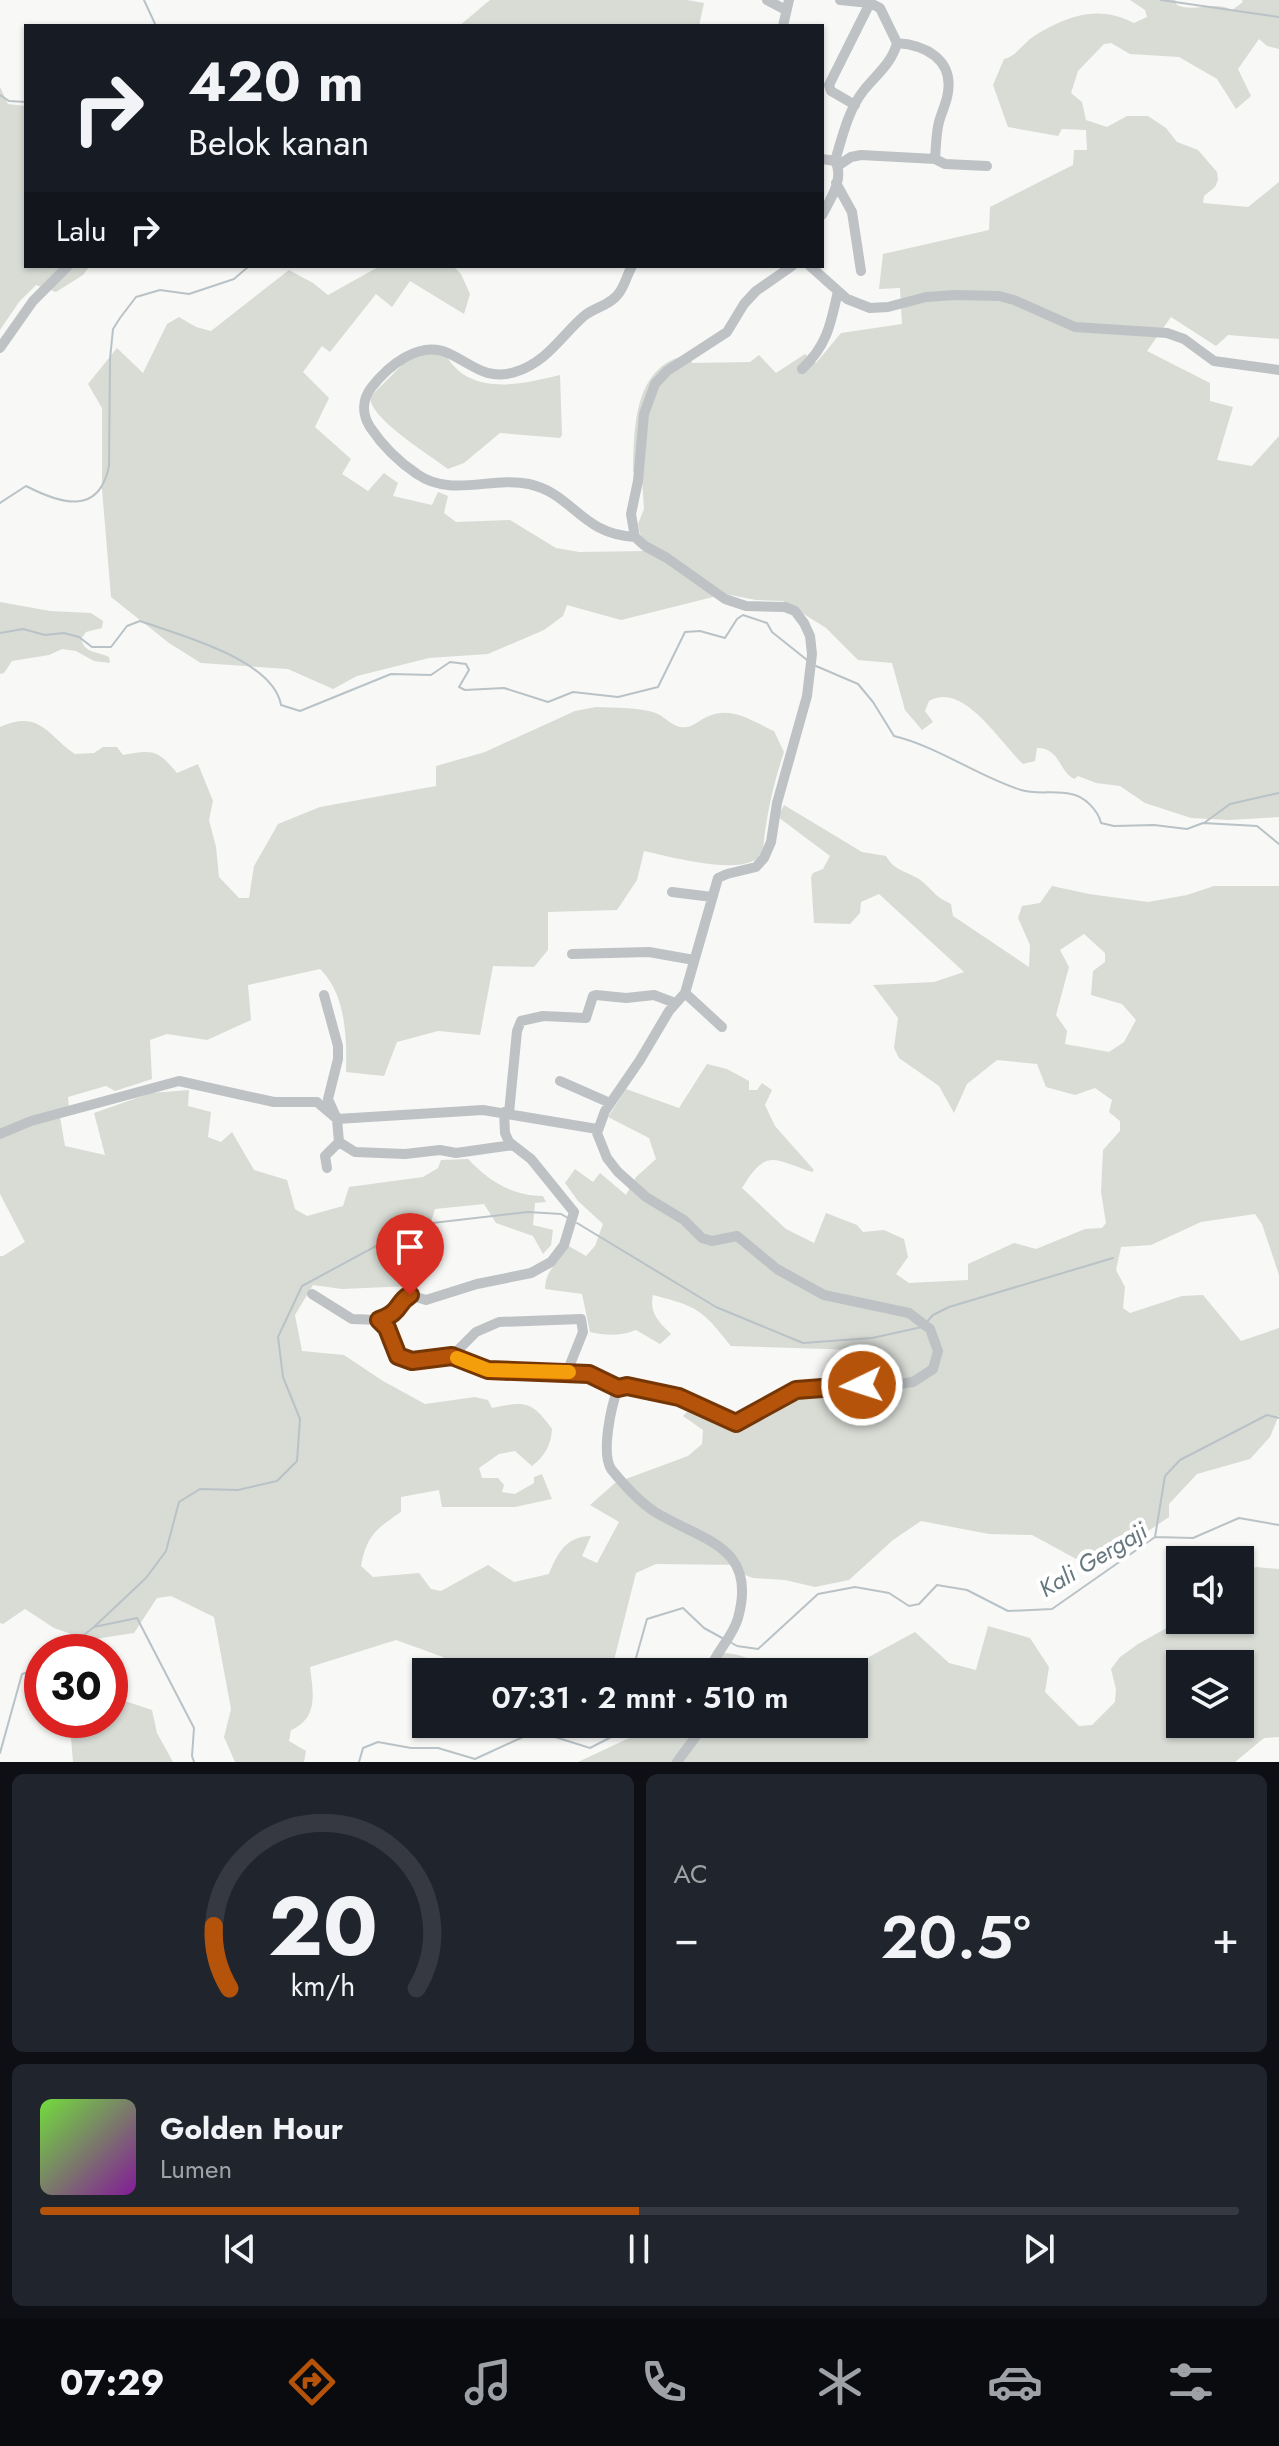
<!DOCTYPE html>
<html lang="id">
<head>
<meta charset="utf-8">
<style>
  :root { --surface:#171b24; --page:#20242c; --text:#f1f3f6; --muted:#9ea1a6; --line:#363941; --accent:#b45309 }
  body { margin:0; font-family:Jost,sans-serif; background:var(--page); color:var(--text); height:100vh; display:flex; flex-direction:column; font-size:30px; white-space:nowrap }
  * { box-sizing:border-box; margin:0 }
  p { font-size:26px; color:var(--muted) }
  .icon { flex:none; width:44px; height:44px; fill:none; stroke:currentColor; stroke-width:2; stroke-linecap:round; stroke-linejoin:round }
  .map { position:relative; height:1762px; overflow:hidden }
  .side { display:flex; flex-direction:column; gap:12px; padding:12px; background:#0d0f14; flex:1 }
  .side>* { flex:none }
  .top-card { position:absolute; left:24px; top:24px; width:800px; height:244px; border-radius:0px; box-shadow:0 2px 6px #0004; background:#171b24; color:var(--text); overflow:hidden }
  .tools { position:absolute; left:1166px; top:1546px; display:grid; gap:16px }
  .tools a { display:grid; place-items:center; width:88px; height:88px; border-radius:0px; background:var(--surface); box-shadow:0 2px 6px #0004; font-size:40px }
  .speed { position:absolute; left:24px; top:1634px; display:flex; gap:16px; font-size:40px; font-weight:700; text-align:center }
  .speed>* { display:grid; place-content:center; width:104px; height:104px; border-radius:50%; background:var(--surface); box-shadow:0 2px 6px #0004; line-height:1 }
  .speed .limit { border:12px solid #d22; background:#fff; color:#111 }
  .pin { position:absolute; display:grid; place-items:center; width:68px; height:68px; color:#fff; margin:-82px -34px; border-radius:50% 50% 50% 0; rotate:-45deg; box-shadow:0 0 8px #0007 }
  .pin .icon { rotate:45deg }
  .me { position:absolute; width:88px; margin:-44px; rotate:266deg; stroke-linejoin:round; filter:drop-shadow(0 0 6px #0008) }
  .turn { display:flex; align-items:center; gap:28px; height:168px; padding:0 32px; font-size:36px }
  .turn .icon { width:104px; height:104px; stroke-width:2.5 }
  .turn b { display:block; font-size:56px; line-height:68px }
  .then { display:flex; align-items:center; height:76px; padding:0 32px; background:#0003; gap:16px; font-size:30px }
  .big { font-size:60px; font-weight:600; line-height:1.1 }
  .side .card { flex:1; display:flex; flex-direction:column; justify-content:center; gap:12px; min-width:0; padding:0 28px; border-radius:12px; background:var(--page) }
  .side .dial { align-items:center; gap:0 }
  .dial svg { height:208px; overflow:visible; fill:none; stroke:var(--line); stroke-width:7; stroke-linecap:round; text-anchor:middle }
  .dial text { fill:var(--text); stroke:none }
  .song { display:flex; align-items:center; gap:24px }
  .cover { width:96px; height:96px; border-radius:12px; background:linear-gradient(135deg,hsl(100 70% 55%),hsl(290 70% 35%)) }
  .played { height:8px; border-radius:4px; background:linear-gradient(90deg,var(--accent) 50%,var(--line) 50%) }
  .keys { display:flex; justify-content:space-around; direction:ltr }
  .heat { display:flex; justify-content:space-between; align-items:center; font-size:44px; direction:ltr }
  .side .tiles { flex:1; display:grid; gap:12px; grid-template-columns:1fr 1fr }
  .card:last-child { grid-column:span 2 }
  .trip { position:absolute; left:412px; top:1658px; width:456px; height:80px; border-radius:0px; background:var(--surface); box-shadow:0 2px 6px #0004; font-weight:600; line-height:80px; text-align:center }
  .tab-bar { display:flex; height:128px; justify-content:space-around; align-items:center; background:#090b0e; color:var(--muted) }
  .tab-bar .icon { width:56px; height:56px }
  .tab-bar .current { color:var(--accent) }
  .tab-bar b { font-size:36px; color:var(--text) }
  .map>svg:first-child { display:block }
  .green { fill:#d8dcd5; fill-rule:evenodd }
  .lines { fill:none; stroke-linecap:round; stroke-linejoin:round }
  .stream { stroke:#b9c2c6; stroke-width:2 }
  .minor { stroke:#bec2c5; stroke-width:10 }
  .route-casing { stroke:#753606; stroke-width:20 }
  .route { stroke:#b45309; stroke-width:14 }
  .slow { stroke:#f59e0b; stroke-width:14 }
  .labels { text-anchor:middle; stroke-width:8; stroke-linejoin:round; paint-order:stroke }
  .water-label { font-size:24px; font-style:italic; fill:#67777f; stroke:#fff }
</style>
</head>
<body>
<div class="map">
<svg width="1279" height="1762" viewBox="0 0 1279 1762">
  <rect width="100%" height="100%" fill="#f8f8f6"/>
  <!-- green -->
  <path class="green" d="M490,0H687L704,3L699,26H459Z
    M1130,0H1175L1177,5C1196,13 1213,0 1232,10L1243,2L1242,0H1279V49L1267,46L1259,39L1238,69L1251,96L1236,109L1217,79L1179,57L1130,54L1111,43L1104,44L1078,71L1071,93L1082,102L1086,120L1107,127L1127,116H1148L1166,128L1177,142L1198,150L1217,172L1218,180L1215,187L1204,196L1203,203L1248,207L1279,182V339L1228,335L1216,346L1171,317L1147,351L1210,383V401L1233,407L1217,460L1252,466L1279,436V817L1229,820L1191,818L1145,803L1120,786L1096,783L1078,776L1074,779C1058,770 1060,748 1037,748L1035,761L1023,764C1000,743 964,681 929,701L925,711L933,722L922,730L905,710L892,663L858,660L826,628L783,601L756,600L725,594L621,620L567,605L563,616L544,630L488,654L429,658L357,676L333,689L288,669L201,663L169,643L111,597L102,489V408L88,384L117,348L143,373L167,324L179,317L196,327L211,331L289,270L313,283L328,295L380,266H453L461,274L470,294L464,314L410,281L392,307L376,294L330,352L322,346L303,372L329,398L315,427L351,459L342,474L368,491L384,473L398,483L393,496L432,505L438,492L448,496L444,513L456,522L510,520L556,548L579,552L644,551L638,524L644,509L642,480L633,471C634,435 633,383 668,362C675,358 684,356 691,352L692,363L750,362L759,355L776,373L805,354L816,363L841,333L902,324L900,288L879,289L883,254L989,230L990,207L1073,165L1074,150H1087L1086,130L1062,129L1058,136L1008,127L993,85L1004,59C1017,56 1023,43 1034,36C1067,16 1097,4 1134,23L1147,17L1145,10Z
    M0,87L8,104L26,106V266H90L83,275L56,292L36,285L19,302L0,330Z
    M430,353L447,357C472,397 522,384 560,375L562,435L560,438L500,433L464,463L448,469C430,455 370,419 370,397L407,360Z
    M0,602L50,611L91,613L103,621L102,628L86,632L81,639C85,654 97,651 109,657L110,663L94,661L76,651L62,649L49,655L12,661L4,673L0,674Z
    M596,707C615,708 634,707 653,712C663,715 671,725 680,727C693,729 698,720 709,716C733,706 753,722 774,731L784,752C775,779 769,804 765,832C764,839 764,850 760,856C743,877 667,856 644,851L637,880L617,910L548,912V950L534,967L493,966L480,1035L438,1031L397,1042L384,1076L346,1072C347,1038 346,994 320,969L248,985L251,1020L207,1040L167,1034L150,1040L152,1079L115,1091L106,1086L68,1097L69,1108L59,1111L65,1146L105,1155L94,1113L151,1093L189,1090L188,1106L211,1112L208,1137L221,1142L232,1132L254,1170L287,1180L295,1209L307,1216L343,1206L349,1187L423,1177L438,1168L441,1160L468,1159C489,1181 512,1196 543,1196L546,1202L535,1203L533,1225L553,1230L551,1245L543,1254L533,1236L496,1223L484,1204L435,1209L428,1232L431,1251L411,1286L342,1289L313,1285L295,1315L302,1351L344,1355L383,1381L425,1404L475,1397L488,1400L492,1408C525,1401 532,1401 552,1429C551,1445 545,1456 532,1466L515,1451L499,1454L479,1468L482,1478H498L504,1485L502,1492L515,1494L534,1483V1477L542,1474L552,1499L515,1507H442L439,1490L401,1497V1512C376,1529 367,1535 361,1566L373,1577L419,1573L431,1589L441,1591L488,1565L514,1582L549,1574C557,1554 566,1536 591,1536L582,1556L597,1563L619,1522L590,1505L615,1483L688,1456L702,1444L703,1430L683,1416L689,1410L724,1428L742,1426L774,1408L805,1397L850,1392L848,1374H856L860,1357L856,1350L731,1346C701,1309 699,1307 653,1295C649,1313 659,1322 671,1334L660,1344L636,1330C620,1336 607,1336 590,1332L582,1294L545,1289C546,1266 560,1265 567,1245L586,1256L595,1246L603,1224L578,1201L565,1183L575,1169L593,1182L600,1173L626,1195L636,1177L656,1159L649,1138L608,1117L626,1089L679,1108L707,1064L727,1069L749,1081V1090H757L762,1083L772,1090L765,1105L775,1126L814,1170L812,1172C773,1159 766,1148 742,1188L786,1229L814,1243L826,1213L857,1225L863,1232L884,1230L904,1239L908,1257L896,1274L909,1283L968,1280V1264L1014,1243L1036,1249L1085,1229L1102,1228L1106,1223L1101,1192L1103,1150L1120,1131V1121L1109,1112L1112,1100L1095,1088L1075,1095L1046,1087L1037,1064L997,1060L967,1084L954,1113L939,1086L899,1058L894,1048L898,1018L873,985L934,982L964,972L879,894L861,902L860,913L850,924L814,923L811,877L813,873L823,869L830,856L778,817L784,805L862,852L886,856C894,872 912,872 924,883C936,894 935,896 951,904L953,916L1029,967L1030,945L1018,918L1022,906L1040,903L1052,886L1089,894L1148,902L1187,895L1214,886H1279V1275L1262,1224L1255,1214L1201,1222L1151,1245L1121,1247L1116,1270L1125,1287L1123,1308L1130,1313L1182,1296L1203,1295L1241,1341L1279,1328V1415L1270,1437L1250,1459L1197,1474L1169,1504V1517L1093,1568L1032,1535L989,1534L921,1521L893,1540L849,1580L815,1587L785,1580L753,1578L745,1575L741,1565L656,1564L636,1573L611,1672H455L443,1657L396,1640L310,1667C313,1692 319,1718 291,1730L289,1741L306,1751L304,1762H235L224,1737L231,1709L214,1617L171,1596L157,1598L134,1633L88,1640L54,1628L25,1609L3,1624L0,1623V1256H3L25,1242L0,1194V727C40,709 47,735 75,754L94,753L103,747H117L123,755C153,750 157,749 177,773L198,764L213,801L209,820L216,847L219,877L239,898H249L254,866L278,824L320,807L436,786V766L485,752L575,711ZM1084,934L1105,953V962L1093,971L1091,995L1122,1004L1136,1020L1124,1042L1109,1052L1065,1044L1067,1031L1056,1015L1069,967L1060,950Z
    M1256,1567L1279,1569V1737L1264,1738L1235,1762H578L659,1724H854V1672H841L915,1632L949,1663L976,1670L988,1626L1030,1638L1049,1667L1045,1692L1079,1726L1092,1725L1115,1702L1116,1689L1111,1669L1120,1657L1138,1644L1181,1620H1240V1575ZM1180,1664H1240V1724H1180Z
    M722,1653C741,1653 758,1662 772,1672H712Z
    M116,1698L152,1710L157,1733L173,1762H73L71,1738L64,1720H110V1702Z"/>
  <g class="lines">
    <!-- stream -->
    <path class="stream" d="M144,0L156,26
      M1161,0L1279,17
      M0,95L9,101L26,102
      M0,503L26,486C61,504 99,516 109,466L110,359L113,329L120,318L136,297L160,290L189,294L234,279L249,266
      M0,633L23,629L45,635L64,633L79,637L92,647H111L127,626L140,621C179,635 273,659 281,705L300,711L391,674L431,675L450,662L466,664L469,670L459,687L465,690L504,688L548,702L573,692L618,697L658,687L685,632L700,631L725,638L737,619L743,615L767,623L772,632L807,660
      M816,666L858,684L873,702L894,736C939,747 977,776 1021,790C1037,795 1055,790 1071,794C1084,796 1098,810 1101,823L1114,826L1154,825L1187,829L1203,823L1257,826L1279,844
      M1204,823L1230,804L1279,793
      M577,1223L716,1307L803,1343L872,1338L922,1327
      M926,1323L933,1315L949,1307L1113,1258
      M1155,1537L1165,1476L1180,1460L1267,1415L1279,1418
      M94,1627L146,1578L166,1551L179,1502L200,1489L238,1490L277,1481L297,1461L300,1419L283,1377L278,1337L302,1286L415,1225L528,1212L561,1214L568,1218
      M730,1642L737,1646L758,1649L818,1594L855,1587L889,1593L909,1606L919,1604L937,1585L967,1590L1008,1611L1052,1609L1155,1537L1193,1538L1239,1518L1279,1525
      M62,1652L94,1627L137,1618L194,1728L192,1756L194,1762
      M632,1672L647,1619L683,1608L704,1628L724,1639
      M0,1753L22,1674L42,1668
      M359,1762L363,1748L378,1742L411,1748H438L475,1759L536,1731L590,1748L617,1734L619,1724"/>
    <!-- minor -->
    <path class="minor" d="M767,0L786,10
      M783,26L789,0
      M897,43C925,45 953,59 948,92C947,102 942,111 939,122C936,133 936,147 935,159
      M855,105L831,91L829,85L870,3
      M822,159L835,161C845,178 830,200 822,215
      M835,161C842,138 848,110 864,90C876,75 892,63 897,43L880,8L870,3L840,0
      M839,165L851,157L861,155L935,159L945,164L987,166
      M836,183L852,212L861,271
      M632,266C627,275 625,285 619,293C611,305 595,307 584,316C560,337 547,362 515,372C486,381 472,364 448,353C419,340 388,366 371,388C362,400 362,414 370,427C382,445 399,462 417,474C451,498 492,476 529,484C574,494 580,534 635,537
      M810,266L847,299L870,308L888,307L926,297L955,295L999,296L1014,300L1075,327L1167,333L1184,339L1214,361L1279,370
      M0,348L33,301L68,266
      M802,369C827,346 831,323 838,291
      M672,892L712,897
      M572,954L649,952L694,960
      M685,993L722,1027
      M324,995L338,1046V1059L328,1099L337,1119L339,1142L325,1156L327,1168
      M560,1081L610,1103
      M509,1113L517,1031L521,1021L543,1016L586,1018L593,996L596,995L626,998L654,995L675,1003
      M0,1134L31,1121L179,1081L274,1102H317L337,1119L483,1110L597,1129
      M339,1142L355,1152L405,1154L440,1150L456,1153L513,1145
      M312,1294L352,1319L379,1320L387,1328L398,1356L412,1361L452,1356L476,1332L499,1322L581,1319L583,1332L567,1372
      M379,1320L397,1311L403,1300L410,1295L426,1300L477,1284L531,1273L551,1262L564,1245L574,1212L531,1159L509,1142L505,1133L504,1112
      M452,1356L475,1367L488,1370L576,1372L589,1374L618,1388
      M709,1672C715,1652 732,1639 738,1618C758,1546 703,1541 655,1512C638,1501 624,1485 611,1469C601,1452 611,1407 618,1388L627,1386L679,1397L736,1423L796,1390L853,1385L886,1386L913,1382L933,1369L938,1351L930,1329L909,1313L824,1295L777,1269L737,1236L712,1241L702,1238L684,1220L646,1197L618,1172L607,1158L597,1133L605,1111L640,1060L669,1011L685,993L718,878L727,874L756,867L764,858L771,842L777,803L807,696L812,654L810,636L804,623L795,611L785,607L746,606L725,599L667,558L645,546L635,537L631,514L638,481L644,414L655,384L667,371L727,332L744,304L756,291L792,266
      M677,1762L705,1724"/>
  </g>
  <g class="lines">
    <defs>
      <path id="route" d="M410,1295C396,1303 402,1312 379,1320L387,1328L398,1356L412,1361L452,1356L488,1370L589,1374L618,1388L627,1386L679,1397L736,1423L796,1390L862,1385"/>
    </defs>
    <!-- route casing -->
    <use href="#route" class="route-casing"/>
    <!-- route -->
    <use href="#route" class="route"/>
    <!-- slow -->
    <path class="slow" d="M457,1358L488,1370L569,1372"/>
  </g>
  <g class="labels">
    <!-- water labels -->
    <g class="water-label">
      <text transform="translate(1093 1560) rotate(-31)" y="8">Kali Gergaji</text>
    </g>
  </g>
</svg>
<div class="tools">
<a><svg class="icon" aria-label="sound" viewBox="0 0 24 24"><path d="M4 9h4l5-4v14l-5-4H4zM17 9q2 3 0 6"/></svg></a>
<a><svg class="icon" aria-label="layers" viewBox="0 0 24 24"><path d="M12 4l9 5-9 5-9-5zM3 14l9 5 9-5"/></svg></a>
</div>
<div class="speed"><div class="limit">30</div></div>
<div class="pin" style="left:410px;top:1295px;background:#d93025"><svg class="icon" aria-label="arrive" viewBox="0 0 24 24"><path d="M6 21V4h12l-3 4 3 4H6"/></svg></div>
<svg class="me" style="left:862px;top:1385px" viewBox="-20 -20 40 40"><circle r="17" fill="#b45309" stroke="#fff" stroke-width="3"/><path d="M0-11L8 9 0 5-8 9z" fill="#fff"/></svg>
<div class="trip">07:31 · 2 mnt · 510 m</div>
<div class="top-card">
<div class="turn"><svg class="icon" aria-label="right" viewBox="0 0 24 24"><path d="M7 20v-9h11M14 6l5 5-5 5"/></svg><div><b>420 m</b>Belok kanan</div></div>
<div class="then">Lalu<svg class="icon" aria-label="right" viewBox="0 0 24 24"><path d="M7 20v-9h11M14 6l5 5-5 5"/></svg></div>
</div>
</div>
<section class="side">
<div class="tiles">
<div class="card dial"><svg viewBox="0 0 100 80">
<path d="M14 69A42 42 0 1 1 86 69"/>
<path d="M14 69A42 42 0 0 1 8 45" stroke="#b45309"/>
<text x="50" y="56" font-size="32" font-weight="700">20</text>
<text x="50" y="72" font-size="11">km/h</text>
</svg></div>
<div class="card"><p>AC</p>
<div class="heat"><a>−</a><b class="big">20.5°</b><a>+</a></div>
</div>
<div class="card">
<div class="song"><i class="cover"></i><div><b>Golden Hour</b><p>Lumen</p></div></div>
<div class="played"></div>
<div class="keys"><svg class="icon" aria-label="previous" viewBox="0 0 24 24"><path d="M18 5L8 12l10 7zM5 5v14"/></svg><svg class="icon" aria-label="pause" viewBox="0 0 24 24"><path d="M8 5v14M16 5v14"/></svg><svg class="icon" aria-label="next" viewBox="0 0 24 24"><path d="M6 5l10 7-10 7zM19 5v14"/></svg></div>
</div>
</div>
</section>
<nav class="tab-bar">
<b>07:29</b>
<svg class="icon current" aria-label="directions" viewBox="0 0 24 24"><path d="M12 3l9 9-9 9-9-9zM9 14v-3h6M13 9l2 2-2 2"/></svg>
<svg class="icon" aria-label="music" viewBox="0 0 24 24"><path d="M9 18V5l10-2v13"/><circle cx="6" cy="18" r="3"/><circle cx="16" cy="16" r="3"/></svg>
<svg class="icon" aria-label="phone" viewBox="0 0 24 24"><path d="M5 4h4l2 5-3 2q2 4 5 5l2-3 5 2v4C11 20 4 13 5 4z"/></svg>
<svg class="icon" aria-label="climate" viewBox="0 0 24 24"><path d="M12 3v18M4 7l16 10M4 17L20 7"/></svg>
<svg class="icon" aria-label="car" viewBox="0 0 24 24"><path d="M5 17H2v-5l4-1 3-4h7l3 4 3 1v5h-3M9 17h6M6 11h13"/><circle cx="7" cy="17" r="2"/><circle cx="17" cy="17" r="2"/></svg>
<svg class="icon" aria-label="filters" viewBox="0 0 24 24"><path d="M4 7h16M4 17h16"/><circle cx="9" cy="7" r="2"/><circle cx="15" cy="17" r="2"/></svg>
</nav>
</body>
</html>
